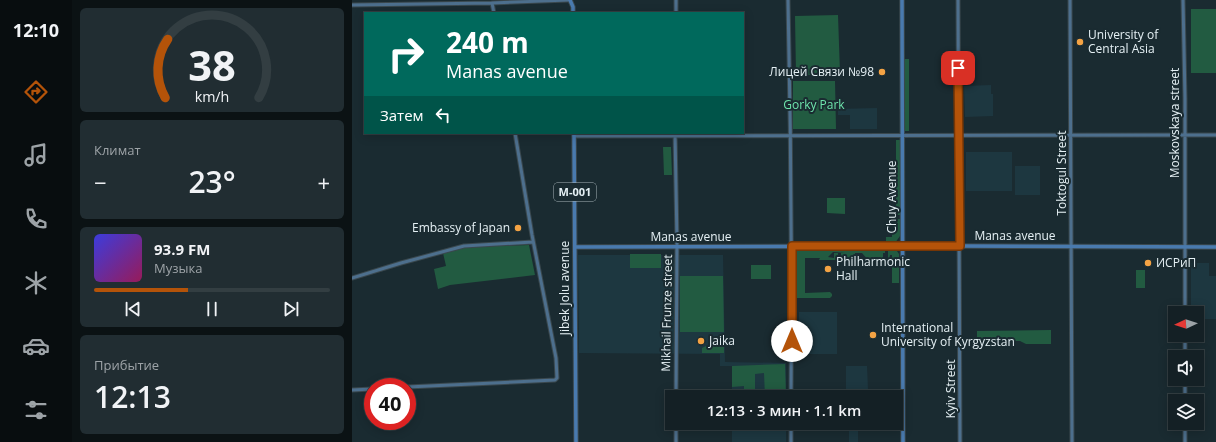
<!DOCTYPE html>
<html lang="ru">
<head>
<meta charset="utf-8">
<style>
  :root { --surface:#142025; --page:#212d32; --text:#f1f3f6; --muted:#9da3a7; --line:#333e42; --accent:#b45309 }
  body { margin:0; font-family:"Open Sans",sans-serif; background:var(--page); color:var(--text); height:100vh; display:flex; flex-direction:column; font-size:15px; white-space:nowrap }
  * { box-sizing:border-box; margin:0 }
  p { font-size:13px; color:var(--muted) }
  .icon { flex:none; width:22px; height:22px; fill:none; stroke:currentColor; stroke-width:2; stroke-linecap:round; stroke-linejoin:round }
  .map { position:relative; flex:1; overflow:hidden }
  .details { display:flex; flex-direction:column; gap:8px; padding:8px; background:#0b1214; width:280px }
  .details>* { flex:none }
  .banner { position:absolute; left:12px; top:12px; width:380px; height:122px; border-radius:0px; box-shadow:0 2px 10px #0003,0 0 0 1px var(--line); background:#00695c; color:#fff; overflow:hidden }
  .needle { width:26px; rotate:266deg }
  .fabs { position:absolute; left:816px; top:306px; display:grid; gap:8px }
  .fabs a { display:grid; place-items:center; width:36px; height:36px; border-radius:0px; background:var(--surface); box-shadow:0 2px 10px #0003,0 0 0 1px var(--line); font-size:20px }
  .speed { position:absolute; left:12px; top:378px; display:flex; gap:8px; font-size:20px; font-weight:700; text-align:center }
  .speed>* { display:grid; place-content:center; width:52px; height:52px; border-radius:50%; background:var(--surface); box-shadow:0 2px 10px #0003,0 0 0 1px var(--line); line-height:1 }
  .speed .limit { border:6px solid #d22; background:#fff; color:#111 }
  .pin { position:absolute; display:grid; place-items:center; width:34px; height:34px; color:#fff; margin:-17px; border-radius:8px; box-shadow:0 2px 6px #0006 }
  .me { position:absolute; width:44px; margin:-22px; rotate:0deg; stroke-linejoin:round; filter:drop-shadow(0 0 3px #0008) }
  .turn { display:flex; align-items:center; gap:14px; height:84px; padding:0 16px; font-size:18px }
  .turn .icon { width:52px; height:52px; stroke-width:2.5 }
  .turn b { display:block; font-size:28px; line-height:34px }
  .then { display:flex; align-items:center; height:38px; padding:0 16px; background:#0003; gap:8px; font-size:15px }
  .big { font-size:30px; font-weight:600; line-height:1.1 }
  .details .card { flex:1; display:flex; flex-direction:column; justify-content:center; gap:6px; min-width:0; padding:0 14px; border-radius:6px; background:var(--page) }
  .details .dial { align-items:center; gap:0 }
  .dial svg { height:104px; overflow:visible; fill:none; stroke:var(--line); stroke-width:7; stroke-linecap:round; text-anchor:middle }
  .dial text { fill:var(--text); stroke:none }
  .song { display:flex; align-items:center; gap:12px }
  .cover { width:48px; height:48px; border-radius:6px; background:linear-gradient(135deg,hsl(240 70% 55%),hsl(330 70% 35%)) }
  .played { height:4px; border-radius:2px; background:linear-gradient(90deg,var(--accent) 40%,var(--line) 40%) }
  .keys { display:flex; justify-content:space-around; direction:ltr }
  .heat { display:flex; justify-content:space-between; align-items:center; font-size:22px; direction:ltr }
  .trip { position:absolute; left:313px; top:390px; width:238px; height:40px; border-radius:0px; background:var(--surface); box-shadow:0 2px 10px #0003,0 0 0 1px var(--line); font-weight:600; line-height:40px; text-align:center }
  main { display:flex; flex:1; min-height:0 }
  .dock { display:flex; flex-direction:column; width:72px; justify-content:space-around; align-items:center; background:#080d0f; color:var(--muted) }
  .dock .icon { width:28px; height:28px }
  .dock .current { color:var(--accent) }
  .dock b { font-size:18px; color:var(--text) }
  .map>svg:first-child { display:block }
  .built { fill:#1d3740 }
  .green { fill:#225b41 }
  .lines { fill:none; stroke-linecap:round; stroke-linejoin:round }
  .secondary-casing { stroke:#3a484e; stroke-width:5 }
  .primary-casing { stroke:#3a484e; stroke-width:5.5 }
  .secondary { stroke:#4d6f8d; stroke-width:3 }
  .primary { stroke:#497aae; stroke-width:3.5 }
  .route-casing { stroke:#753606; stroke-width:10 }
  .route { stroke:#b45309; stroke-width:7 }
  .poi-dot { fill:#f4a344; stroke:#1a2b31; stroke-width:1.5 }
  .labels { text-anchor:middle; stroke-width:4; stroke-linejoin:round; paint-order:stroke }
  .shield { fill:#1a2b31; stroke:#a8b5ba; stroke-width:1 }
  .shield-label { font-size:11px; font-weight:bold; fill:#e5f0f4 }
  .poi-label { font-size:12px; fill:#e5f0f4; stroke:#1a2b31; text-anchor:start }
  .park-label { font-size:12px; fill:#6ee4ac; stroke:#1a2b31 }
  .street-label { font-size:12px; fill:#e5f0f4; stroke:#1a2b31 }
</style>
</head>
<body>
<main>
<nav class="dock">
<b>12:10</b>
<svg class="icon current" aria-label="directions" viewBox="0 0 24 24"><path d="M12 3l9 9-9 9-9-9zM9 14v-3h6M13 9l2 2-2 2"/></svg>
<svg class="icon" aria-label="music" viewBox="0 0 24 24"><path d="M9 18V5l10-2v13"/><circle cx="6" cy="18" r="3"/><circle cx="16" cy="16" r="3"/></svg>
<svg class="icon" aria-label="phone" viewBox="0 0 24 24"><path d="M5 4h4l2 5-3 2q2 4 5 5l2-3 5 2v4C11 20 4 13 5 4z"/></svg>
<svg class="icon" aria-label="climate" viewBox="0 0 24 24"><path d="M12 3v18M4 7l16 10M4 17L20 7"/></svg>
<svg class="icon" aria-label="car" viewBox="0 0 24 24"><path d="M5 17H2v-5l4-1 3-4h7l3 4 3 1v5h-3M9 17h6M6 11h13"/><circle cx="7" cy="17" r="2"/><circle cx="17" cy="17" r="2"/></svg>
<svg class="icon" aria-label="filters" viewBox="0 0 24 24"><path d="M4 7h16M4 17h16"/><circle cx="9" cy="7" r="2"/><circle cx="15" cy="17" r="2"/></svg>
</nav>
<section class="details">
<div class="card dial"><svg viewBox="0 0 100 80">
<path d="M14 69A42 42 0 1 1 86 69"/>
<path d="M14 69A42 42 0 0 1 16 24" stroke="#b45309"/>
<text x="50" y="56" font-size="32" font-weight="700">38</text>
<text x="50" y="72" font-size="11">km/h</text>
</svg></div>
<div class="card"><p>Климат</p>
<div class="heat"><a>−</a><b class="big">23°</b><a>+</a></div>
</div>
<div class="card">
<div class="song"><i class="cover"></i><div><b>93.9 FM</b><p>Музыка</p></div></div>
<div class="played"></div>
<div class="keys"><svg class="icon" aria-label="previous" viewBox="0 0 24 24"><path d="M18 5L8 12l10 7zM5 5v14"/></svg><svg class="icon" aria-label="pause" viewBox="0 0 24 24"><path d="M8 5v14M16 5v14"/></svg><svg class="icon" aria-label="next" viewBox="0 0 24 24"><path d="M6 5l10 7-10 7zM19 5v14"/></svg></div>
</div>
<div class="card"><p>Прибытие</p><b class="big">12:13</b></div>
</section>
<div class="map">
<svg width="864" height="442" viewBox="0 0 864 442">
  <rect width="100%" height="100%" fill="#1a2b31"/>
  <!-- built -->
  <path class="built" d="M639,85V94H641V116L613,117L612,86Z
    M525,108V129H498V115H486V109Z
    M614,152H660V191H614Z
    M663,166H688V195H663Z
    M226,255H371L373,362L434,363V397H380V366H368V354L227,353Z
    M839,263H857V276H864V319H845V313H839Z
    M447,312H485V354H447Z
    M494,366H515L516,389H519V395L494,396Z
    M380,423H434V442H380Z
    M497,423H514V430L506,431V442H497Z"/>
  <!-- green -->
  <path class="green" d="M839,9H864V73H839Z
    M486,15L488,73H468L466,75H444L443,16Z
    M552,59H557V131H552Z
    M441,81H483L484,129H441Z
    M544,140H548V215H544Z
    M311,147H319L320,175H312Z
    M475,198H493V214L475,213Z
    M544,219H548V236L543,243L448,245V243L534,242V237H540V232H544Z
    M177,245L183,275L98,285L86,289L82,269L94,266L91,253L115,247Z
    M445,249H533V253H531V259L529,261V258H521L520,261H517L510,253H503V257L489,258V253H493L481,252L476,257L482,258V253H486V260H467L468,258H453V293L478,292L480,294V296L478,298H441V253L442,250Z
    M536,251H545L547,254V283H540V255H538L537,260H536Z
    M278,254H309V268H278Z
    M399,265H419V279H399Z
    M784,270H793V288H784Z
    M328,276H371L372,332H328Z
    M699,330V344H674L668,341H625V331Z
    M369,340H372V353H350V348L354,346H369Z
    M433,364L434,397H413L412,373L403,374V391H392V386L380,387V366Z"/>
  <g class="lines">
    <defs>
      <path id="secondary" d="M436,0C439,132 440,265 439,397
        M606,0L608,442
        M718,0L720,442
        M831,0L833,98V313
        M140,3L142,13
        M0,5L140,3L216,0
        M324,13V0
        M323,133L325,241L324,397
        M222,136L864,135
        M0,278L49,263L112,246L181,242
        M833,335V357
        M55,387L203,380L205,378L204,358L180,235L163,133
        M0,390L21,389
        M833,401V379
        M324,423V442
        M439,442V423
        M833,442V423"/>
      <path id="primary" d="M218,0L221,7V13
        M550,0L551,442
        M222,133L224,442
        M223,247L608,246L864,247"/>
    </defs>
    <!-- secondary casing -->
    <use href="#secondary" class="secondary-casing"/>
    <!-- primary casing -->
    <use href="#primary" class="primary-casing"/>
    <!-- secondary -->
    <use href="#secondary" class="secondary"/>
    <!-- primary -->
    <use href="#primary" class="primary"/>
  </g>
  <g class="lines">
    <defs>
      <path id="route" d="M440,341V246H608L606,68"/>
    </defs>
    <!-- route casing -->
    <use href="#route" class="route-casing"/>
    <!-- route -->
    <use href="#route" class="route"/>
  </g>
  <!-- markers -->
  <g class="poi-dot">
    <circle cx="728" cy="42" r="4"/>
    <circle cx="530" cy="72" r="4"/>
    <circle cx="166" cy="228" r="4"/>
    <circle cx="796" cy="263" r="4"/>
    <circle cx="476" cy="269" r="4"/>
    <circle cx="521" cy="335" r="4"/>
    <circle cx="349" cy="341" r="4"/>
  </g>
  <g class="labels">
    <!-- shield labels -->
    <rect class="shield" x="202" y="183" width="42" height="18" rx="3"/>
    <g class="shield-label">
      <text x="223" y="196">М-001</text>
    </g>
    <!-- poi labels -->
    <g class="poi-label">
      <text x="736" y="39">University of<tspan x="736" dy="14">Central Asia</tspan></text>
      <text x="522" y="76" text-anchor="end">Лицей Связи №98</text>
      <text x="158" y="232" text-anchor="end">Embassy of Japan</text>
      <text x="484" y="266">Philharmonic<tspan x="484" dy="14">Hall</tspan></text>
      <text x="804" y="267">ИСРиП</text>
      <text x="529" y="332">International<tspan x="529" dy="14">University of Kyrgyzstan</tspan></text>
      <text x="357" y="345">Jaika</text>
    </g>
    <!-- park labels -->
    <g class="park-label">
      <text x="462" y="109">Gorky Park</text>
    </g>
    <!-- street labels -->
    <g class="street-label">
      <text transform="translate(823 123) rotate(-90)" y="4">Moskovskaya street</text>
      <text transform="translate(710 173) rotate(-90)" y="4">Toktogul Street</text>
      <text transform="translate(540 197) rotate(-90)" y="4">Chuy Avenue</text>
      <text x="663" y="240">Manas avenue</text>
      <text x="339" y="241">Manas avenue</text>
      <text transform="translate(213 288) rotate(-90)" y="4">Jibek Jolu avenue</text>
      <text transform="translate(315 313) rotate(-89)" y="4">Mikhail Frunze street</text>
      <text transform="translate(599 389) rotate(-90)" y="4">Kyiv Street</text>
    </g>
  </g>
</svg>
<div class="fabs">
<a><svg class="needle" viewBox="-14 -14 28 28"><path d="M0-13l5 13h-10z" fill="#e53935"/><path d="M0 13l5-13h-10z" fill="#9da3a7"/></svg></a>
<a><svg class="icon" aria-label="sound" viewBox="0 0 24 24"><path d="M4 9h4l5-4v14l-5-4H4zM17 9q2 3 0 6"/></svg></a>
<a><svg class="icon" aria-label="layers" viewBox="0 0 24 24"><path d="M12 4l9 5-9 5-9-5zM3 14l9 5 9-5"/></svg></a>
</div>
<div class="speed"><div class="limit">40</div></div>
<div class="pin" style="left:606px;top:68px;background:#d93025"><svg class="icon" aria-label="arrive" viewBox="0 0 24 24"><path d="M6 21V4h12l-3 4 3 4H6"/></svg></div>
<svg class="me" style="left:440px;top:341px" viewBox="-20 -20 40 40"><circle r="19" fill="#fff"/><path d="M0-13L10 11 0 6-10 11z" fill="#b45309"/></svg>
<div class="trip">12:13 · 3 мин · 1.1 km</div>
<div class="banner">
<div class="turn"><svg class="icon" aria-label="right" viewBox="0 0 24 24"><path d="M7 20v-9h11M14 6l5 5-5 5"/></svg><div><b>240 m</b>Manas avenue</div></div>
<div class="then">Затем<svg class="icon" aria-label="left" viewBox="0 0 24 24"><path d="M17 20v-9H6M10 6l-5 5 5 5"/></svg></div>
</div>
</div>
</main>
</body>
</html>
